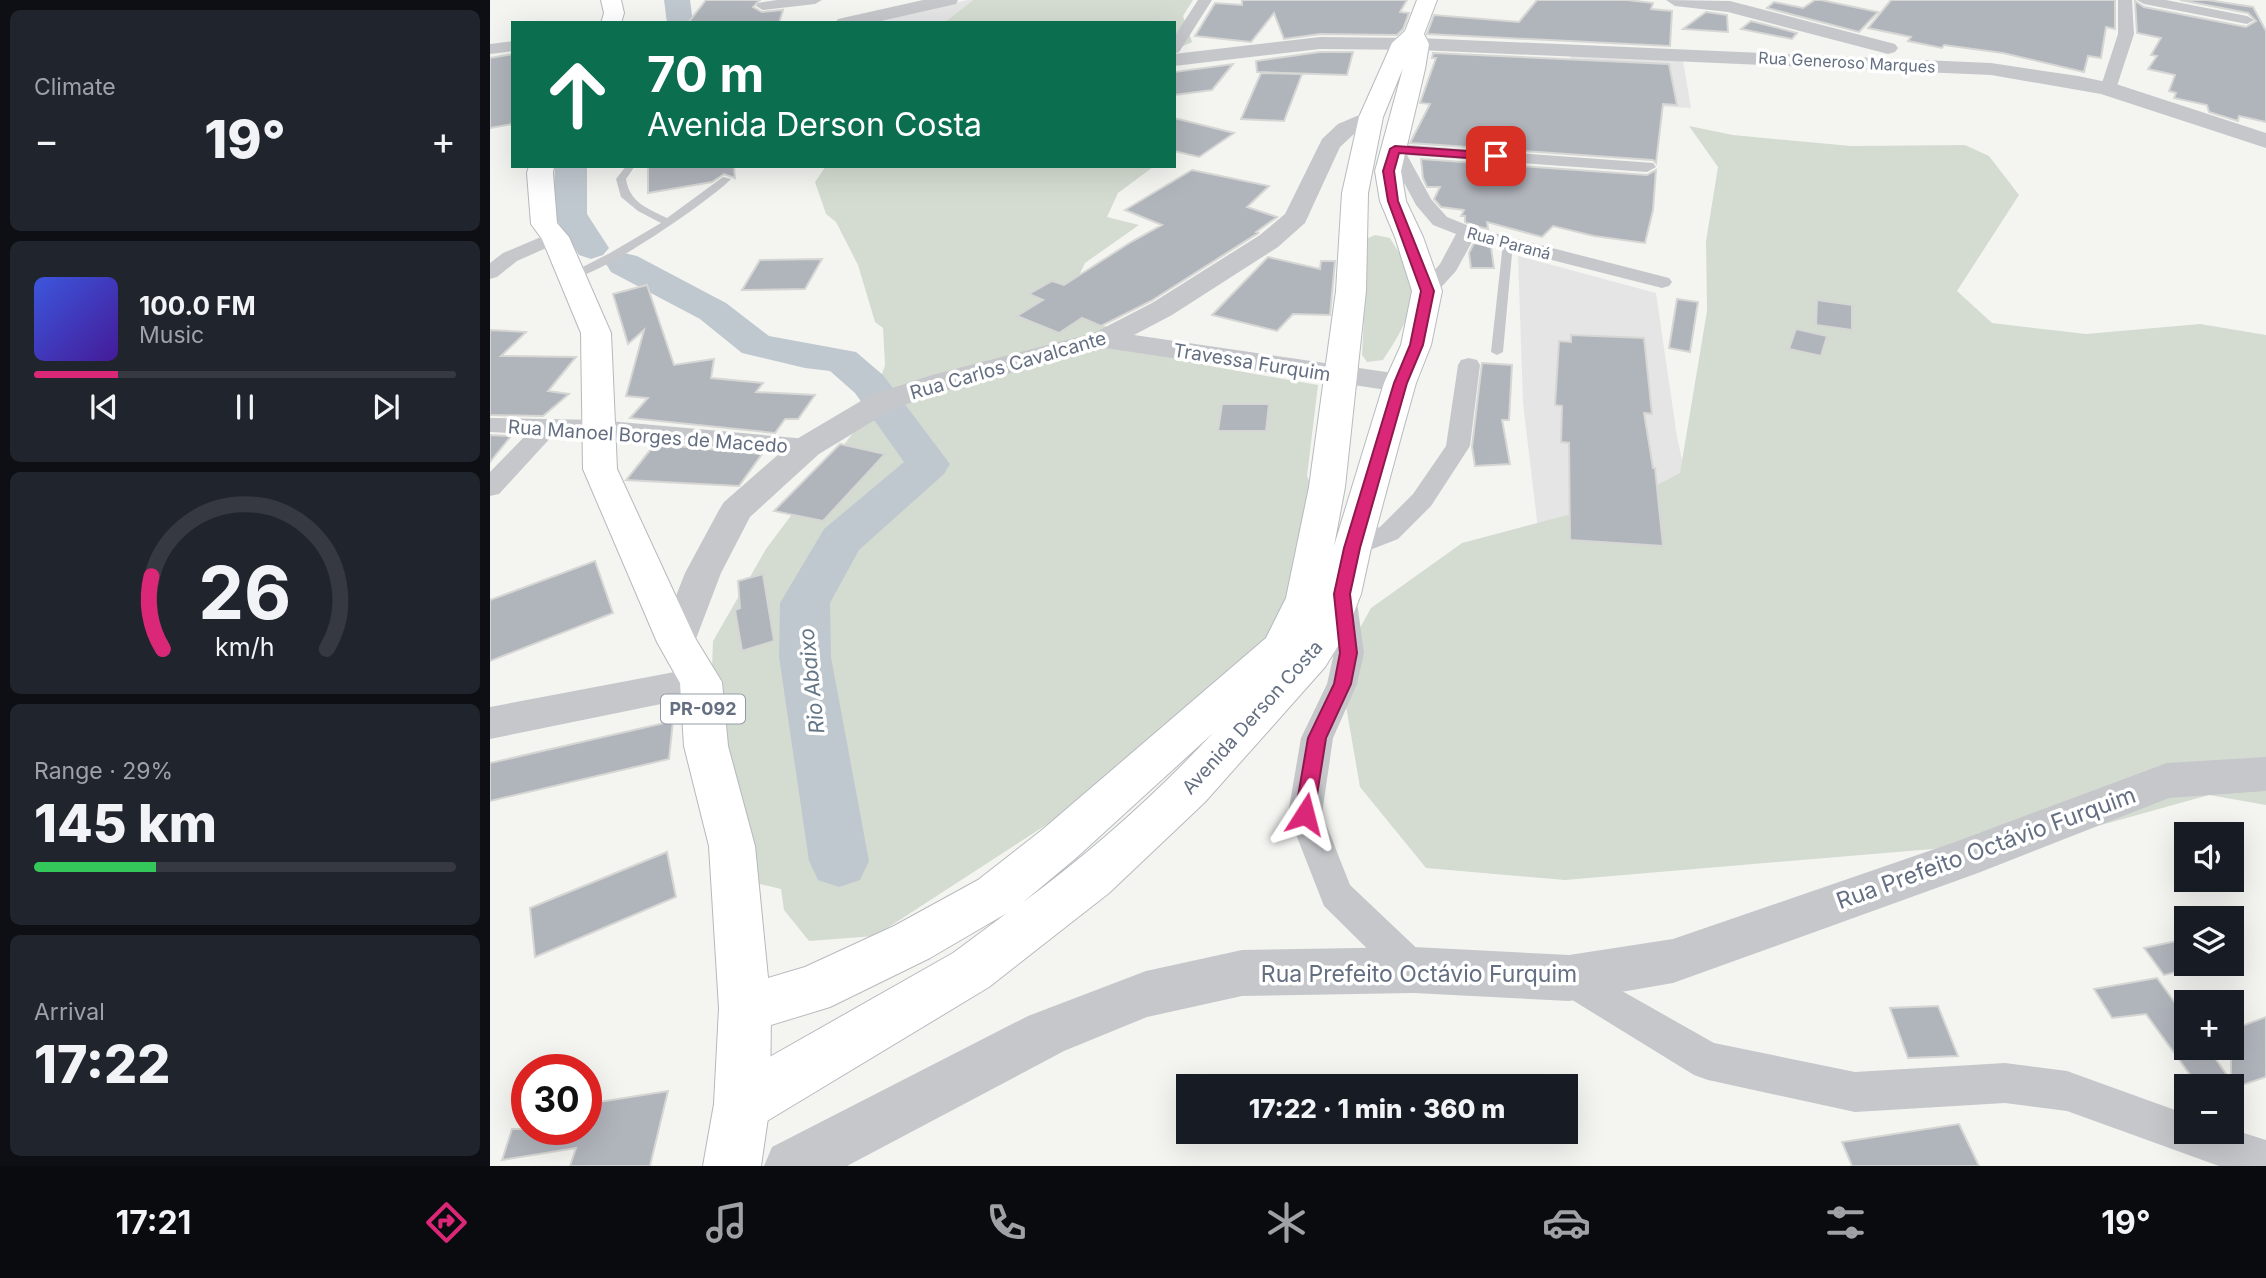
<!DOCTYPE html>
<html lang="en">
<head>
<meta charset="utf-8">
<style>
  :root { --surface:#171b24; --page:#20242c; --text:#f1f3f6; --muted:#9ea1a6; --line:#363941; --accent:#db2777 }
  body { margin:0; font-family:Inter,sans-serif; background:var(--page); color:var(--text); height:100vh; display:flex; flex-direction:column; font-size:26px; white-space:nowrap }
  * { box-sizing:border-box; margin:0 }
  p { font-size:23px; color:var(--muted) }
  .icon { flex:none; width:38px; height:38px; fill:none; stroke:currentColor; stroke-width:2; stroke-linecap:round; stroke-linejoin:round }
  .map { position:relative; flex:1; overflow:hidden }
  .sheet { display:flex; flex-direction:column; gap:10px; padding:10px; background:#0d0f14; width:490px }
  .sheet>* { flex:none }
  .hud { position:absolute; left:21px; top:21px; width:665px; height:147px; border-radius:0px; box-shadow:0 7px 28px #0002; background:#0b6e4f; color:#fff; overflow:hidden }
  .buttons { position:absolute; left:1684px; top:822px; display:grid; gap:14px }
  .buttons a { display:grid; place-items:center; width:70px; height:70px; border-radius:0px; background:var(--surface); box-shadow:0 7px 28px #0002; font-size:35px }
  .speed { position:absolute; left:21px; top:1054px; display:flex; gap:14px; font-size:35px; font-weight:700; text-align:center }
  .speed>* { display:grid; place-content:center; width:91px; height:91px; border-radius:50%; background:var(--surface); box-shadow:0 7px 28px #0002; line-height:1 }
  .speed .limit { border:10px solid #d22; background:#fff; color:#111 }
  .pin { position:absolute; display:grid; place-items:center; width:60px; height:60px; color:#fff; margin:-30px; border-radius:14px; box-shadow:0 4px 10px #0006 }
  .me { position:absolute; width:77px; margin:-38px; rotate:9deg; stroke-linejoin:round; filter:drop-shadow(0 0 5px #0008) }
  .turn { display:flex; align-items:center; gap:24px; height:147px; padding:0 21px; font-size:32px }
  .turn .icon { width:91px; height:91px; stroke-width:2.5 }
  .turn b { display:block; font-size:49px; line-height:60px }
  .big { font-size:52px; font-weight:800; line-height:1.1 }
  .sheet .card { flex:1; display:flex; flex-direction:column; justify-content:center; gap:10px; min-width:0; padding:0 24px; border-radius:10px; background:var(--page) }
  .sheet .dial { align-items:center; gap:0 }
  .dial svg { height:182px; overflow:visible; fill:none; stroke:var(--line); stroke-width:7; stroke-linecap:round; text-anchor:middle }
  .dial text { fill:var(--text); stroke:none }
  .song { display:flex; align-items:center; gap:21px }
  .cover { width:84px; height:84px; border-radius:10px; background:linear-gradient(135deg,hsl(230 70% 55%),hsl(260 70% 35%)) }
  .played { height:7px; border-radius:4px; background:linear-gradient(90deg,var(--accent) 20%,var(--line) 20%) }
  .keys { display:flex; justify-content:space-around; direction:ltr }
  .heat { display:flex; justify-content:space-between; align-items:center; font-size:38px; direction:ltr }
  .charge { height:10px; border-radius:5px; background:linear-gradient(90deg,#34c759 29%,var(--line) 0) }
  .trip { position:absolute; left:686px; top:1074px; width:402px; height:70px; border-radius:0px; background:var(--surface); box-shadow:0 7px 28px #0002; font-weight:800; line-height:70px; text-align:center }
  .tab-bar { display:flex; height:112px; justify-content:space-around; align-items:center; background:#090b0e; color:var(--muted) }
  .tab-bar .icon { width:49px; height:49px }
  .tab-bar .active { color:var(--accent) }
  .tab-bar b { font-size:32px; color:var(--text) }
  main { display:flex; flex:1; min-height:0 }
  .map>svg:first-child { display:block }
  .built { fill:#e5e5e5 }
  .green { fill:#d4dcd2 }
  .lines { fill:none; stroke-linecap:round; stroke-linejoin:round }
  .river { fill:#c0c8cf; fill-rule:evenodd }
  .building { fill:#b0b4bb; stroke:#d6d6d4; stroke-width:2 }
  .secondary-casing { stroke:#b7babf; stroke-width:2 }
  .primary-casing { stroke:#b5b8bd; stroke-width:2 }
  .service { fill:#c5c7cb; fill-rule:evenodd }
  .minor { fill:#c5c7cb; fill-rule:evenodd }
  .tertiary { fill:#c5c7cb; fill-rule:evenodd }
  .secondary { fill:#fff; fill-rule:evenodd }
  .primary { fill:#fff; fill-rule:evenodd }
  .route { fill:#db2777; stroke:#8e194d; stroke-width:2 }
  .labels { text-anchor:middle; stroke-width:7; stroke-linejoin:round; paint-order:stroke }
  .far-street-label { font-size:16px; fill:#646f82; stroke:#fff }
  .shield { fill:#fff; stroke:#929aa8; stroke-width:2 }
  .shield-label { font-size:18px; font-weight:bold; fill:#646f82 }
  .street-label { font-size:19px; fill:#646f82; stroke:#fff }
  .water-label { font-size:21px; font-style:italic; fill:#647686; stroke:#fff }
  .near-street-label { font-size:23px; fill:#646f82; stroke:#fff }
</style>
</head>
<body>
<main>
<section class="sheet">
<div class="card"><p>Climate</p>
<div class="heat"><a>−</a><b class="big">19°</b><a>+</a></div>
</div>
<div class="card">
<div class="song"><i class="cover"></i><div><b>100.0 FM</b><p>Music</p></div></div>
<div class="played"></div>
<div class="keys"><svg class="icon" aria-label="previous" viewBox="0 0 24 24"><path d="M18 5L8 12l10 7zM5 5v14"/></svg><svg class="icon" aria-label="pause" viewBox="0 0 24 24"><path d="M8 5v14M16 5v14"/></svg><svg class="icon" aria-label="next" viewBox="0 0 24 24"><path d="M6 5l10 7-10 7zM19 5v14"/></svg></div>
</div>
<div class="card dial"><svg viewBox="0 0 100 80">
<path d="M14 69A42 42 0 1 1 86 69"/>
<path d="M14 69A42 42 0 0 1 9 37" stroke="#db2777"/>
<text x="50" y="56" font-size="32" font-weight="700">26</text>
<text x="50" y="72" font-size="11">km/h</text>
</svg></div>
<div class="card"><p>Range · 29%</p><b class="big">145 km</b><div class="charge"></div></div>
<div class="card"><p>Arrival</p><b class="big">17:22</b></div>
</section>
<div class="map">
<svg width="1776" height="1166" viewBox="0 0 1776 1166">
  <rect width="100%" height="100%" fill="#f4f5f1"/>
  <!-- built -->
  <path class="built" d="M478,0H483L454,23H375Z
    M1080,55L1193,61L1201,108L1084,102Z
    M1028,256L1166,293L1187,437L1216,568L1051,554L1033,403Z"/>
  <!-- green -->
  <path class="green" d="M483,0H703L693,16L702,42L684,50V23H454Z
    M1199,126L1243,135L1361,146L1475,145L1499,156L1529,195L1467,291L1502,323L1596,334L1710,324L1776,335V805L1719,795L1561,839L1075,880L936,868L870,787L849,666L881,608L972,543L1142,498L1190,473L1217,311L1216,241L1228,167Z
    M336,166L663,167L628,193L617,217L649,225L595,263L580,294L590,317L698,356L720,366L828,385L817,476L822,489L809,534L798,623L593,801L385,936L319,941L294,910L291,889L265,883L218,777L223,641L276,549L380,410L395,365L393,328L385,322L368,265L346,222L336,214L325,182Z
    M885,235L900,238C907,250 918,265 921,278C929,304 908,338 893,360L877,362L872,355L878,238Z"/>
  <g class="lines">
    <!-- river -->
    <path class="river" d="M174,0H200L203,23H177Z
      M65,166H97V214L119,248L113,255L101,259L89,255L63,214Z
      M134,253L147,256L236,303L279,336L366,352L393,375L460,464L454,474L369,550L340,603L341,657L379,861L370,880L349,887L328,880L319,861L289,657L290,603L334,529L414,462L365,393L340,371L315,368L252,353L210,319L121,272L116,264L121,256Z"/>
  </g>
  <!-- building -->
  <path class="building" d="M216,0H270L263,7L272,12L293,10L289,23H198Z
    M752,0H917L910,12L919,13L913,29L907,35L830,34L794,39L784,13L761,42L705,36L725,3L752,5Z
    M1047,0H1137L1163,3L1161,9L1182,11L1180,46L937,34L944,15L1029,22Z
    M1325,0H1331L1388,12L1369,32L1277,8L1284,2L1313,8Z
    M1401,0H1625V29L1616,27L1611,58L1598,56L1594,72L1513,53L1454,45L1452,48L1418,41L1421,37L1378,28Z
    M1690,0H1717L1763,7L1776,31V122L1749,116L1748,121L1719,112L1717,105L1684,98L1686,93L1679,91L1685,75L1658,69L1667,56L1661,55L1671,38L1647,33L1645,1L1654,7L1756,27L1766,21L1758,13Z
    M1216,12L1237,15L1238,32L1193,29Z
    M1261,21L1307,33L1302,39L1251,29Z
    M830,52H863L857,75L767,72L766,61Z
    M943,53L1179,64L1187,105L1173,104L1166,163L1163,160L920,143L940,104L930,103L946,58H942Z
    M23,54V124L0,128V58Z
    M743,64L722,90L684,95V72Z
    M771,73L812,74L794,121L751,119Z
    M684,118L744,133L709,157L684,151Z
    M931,159L1157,175L1166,170L1163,210L1155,243L1104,236L1063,226L1052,237L997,222L998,229L985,226L975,222V216H971L974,210L951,207L944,199L950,187H937L933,178Z
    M158,166H244L245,178L234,174L222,182L158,193Z
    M702,170L779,186L757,207L787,217L766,232L768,233L661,301L611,326L592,318L569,333L527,316L553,300L539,294L562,281L574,285L641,242L672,225L635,210Z
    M984,243L1001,247L1004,268H981L979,253Z
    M778,257L830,269L831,261H845L840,315L803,314L787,331L722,315Z
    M332,259L315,289L252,290L270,260Z
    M157,285L184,365L224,359L221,378L273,383L266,392L325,395L308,419H295L285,433L140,418L158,398L136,396L154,330L138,344L123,294Z
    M1187,299L1208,302L1200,352L1179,348Z
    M1327,300L1362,305V330L1326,325Z
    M1306,329L1337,336L1331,356L1299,349Z
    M0,330L36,332L11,356L86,357L58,391L79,394L53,416L0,415Z
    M1081,335L1154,338L1162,414L1154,413L1163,468H1165L1173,546L1080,540L1079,443L1071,442L1072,406L1065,405L1069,341L1081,342Z
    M992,363L1022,365L1019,420H1012L1020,464L985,466L982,447Z
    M732,404H779L776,431H728Z
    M0,435L21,436L0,462Z
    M165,444L272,454L249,486L136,480Z
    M350,444L395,454L333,521L284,511Z
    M105,561L123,613L0,661V600Z
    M273,574L284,641L252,651L245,610L250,608L248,581Z
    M183,721L179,759L0,801V763Z
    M177,852L186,897L45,957L40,908Z
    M1696,939V970L1674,975L1654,948Z
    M1667,978L1696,1018V1048H1718L1741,1081V1030L1776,1017V1077L1746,1087H1709L1656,1014L1622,1018L1604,989Z
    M1448,1006L1468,1056L1418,1058L1400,1008Z
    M178,1091L160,1166H80L86,1148L12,1160L22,1129H96V1104Z
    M1469,1124L1489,1166H1362L1352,1142Z"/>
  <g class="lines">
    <defs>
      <path id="secondary" d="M927,0H947L934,34L939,44L935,69L911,171L916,201L933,237L952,291L941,345L926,383L912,433L881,548L871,594L856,633L835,667L715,802L619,893L499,987L272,1124L252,1132L232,1124L224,1104L232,1084L463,953L517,913L440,958L340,1007L255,1033L237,1026L229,1008L237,990L315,967L404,926L488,880L552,830L776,638L796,598L819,487L846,291L852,193L869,117L902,43L915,31ZM913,68L885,171L890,201L905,237L922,291L911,345L894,383L844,546L855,487L876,291L878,193L893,117ZM723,733C665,795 601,852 532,903L586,858Z"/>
      <path id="primary" d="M111,0H131L134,13L131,23H111L114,13Z
        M39,166H64L63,173L67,223L79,237L121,333L127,469L205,638L232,682L238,746L265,846L281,1008L280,1104L271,1166H213L224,1104L229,1008L219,846L194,746L190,683L167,642L93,469L91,333L52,239L41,224L37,173Z"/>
    </defs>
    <!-- secondary casing -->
    <use href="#secondary" class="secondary-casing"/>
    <!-- primary casing -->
    <use href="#primary" class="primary-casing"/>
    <!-- service -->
    <path class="service" d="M136,166H145L136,179C140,203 157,208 177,218L233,177L241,179C221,200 104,281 79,278V274L120,253L171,223L148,211L131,197L126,179Z
      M1018,240L1023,243L1013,352L1007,355L1001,352L1013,243Z"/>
    <!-- minor -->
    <path class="minor" d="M287,0H332L325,4L273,10L266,6L268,3Z
      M708,0H722L689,52L684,54V37Z
      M1628,0H1642L1644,34L1626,89L1618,94L1610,89L1628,34Z
      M1647,0H1676L1757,16L1764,20L1757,24L1654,4Z
      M23,41V51L0,54V44Z
      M905,144L1163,163L1166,167L1157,172L917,155L941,199L957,217L984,228L1179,278L1182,282L1179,286L1172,288L983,240L966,271L944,295H930L926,291L950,264L966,234L943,225L926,205L896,149Z
      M65,231L72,233L75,237L72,241L27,261L7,277L0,279V263L13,253Z
      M979,358L987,360L990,365L980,446L941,506L908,539L862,557L852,555L848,548L852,541L890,527L923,494L956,446L968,365L971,360Z
      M0,418L108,420L317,439L326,441L329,447L326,453L317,455L108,436L64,434L9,494L0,496V472L37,434L0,432Z
      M852,585L862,588L866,595L874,653L867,684L843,738L832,814L860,885L937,958L943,970L937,982L924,987L911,982L834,906L798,814L811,738L837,684L844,653L838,595L842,588Z
      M1079,961L1224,1043L1365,1072L1515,1063L1577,1071L1696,1114V1132H1741V1129L1776,1140V1166H1729L1577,1111L1515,1103L1365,1112L1218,1080L1204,1075L1066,990L1060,978L1066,966Z"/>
    <!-- tertiary -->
    <path class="tertiary" d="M433,0H468L466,4L382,23H345L348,19Z
      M1176,0L1240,1L1405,44L1408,48L1405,52L1398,54L1238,12L1185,6Z
      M830,37L928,38L1501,63L1588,76L1626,84L1776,133V148L1611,94L1501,75L928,50L830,49L684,66V54Z
      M881,110L889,112L892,117L889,122L864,134L850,147L815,223L788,247L682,315L644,335L910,374L921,377L925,383L921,389L910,392L615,348L463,388L403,409L329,454L260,517L231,573L201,652L187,656L173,652L168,642L195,573L229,510L234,502L305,440L381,395L442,375L604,333L662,303L770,235L795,214L832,139L848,124Z
      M211,667L225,671L231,682L225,693L0,739V707Z
      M1776,757V791L1679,798L1488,873L1183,983L1079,1001L924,993L752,996L657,1017L574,1051L357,1166H274L282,1147L538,1016L656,971L752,950L924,947L1079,955L1183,939L1465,842L1677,763Z"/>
    <!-- secondary -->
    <use href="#secondary" class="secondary"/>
    <!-- primary -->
    <use href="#primary" class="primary"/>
  </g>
  <!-- route -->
  <path class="route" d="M905,146L1006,153L1011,156L1006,160L909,153L904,171L908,201L944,291L933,345L917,383L870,548L860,594L867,653L861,684L836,738L824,814L822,820L815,822L808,820L805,814L818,738L844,684L850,653L844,594L854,548L904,383L920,345L931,291L898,201L893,171L900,149Z"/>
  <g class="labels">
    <!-- far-street labels -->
    <g class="far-street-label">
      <text transform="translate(1357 62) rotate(3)" y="6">Rua Generoso Marques</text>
      <text transform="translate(1019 243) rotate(15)" y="6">Rua Paraná</text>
    </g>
    <!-- shield labels -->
    <rect class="shield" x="171" y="694.5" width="84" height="29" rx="5"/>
    <g class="shield-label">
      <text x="213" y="715">PR-092</text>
    </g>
    <!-- street labels -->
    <g class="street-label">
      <text transform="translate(762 362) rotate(9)" y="7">Travessa Furquim</text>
      <text transform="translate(518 365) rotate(-16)" y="7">Rua Carlos Cavalcante</text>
      <text transform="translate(158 436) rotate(4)" y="7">Rua Manoel Borges de Macedo</text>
      <text transform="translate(762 717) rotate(-48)" y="7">Avenida Derson Costa</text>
    </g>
    <!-- water labels -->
    <g class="water-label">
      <text transform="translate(322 681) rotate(-96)" y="7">Rio Abaixo</text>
    </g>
    <!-- near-street labels -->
    <g class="near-street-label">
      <text transform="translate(1496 848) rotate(-20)" y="8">Rua Prefeito Octávio Furquim</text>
      <text x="929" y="982">Rua Prefeito Octávio Furquim</text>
    </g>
  </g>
</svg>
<div class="buttons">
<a><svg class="icon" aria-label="sound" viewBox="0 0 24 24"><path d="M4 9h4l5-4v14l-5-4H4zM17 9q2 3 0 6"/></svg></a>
<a><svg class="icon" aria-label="layers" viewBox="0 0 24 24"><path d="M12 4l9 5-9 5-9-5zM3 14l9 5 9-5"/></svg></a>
<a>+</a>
<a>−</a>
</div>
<div class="speed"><div class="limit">30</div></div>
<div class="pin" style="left:1006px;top:156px;background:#d93025"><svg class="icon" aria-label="arrive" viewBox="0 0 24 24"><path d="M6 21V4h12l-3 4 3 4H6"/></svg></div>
<svg class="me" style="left:815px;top:814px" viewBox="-20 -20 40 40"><path d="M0-17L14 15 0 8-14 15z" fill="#db2777" stroke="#fff" stroke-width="4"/></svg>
<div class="trip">17:22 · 1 min · 360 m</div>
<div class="hud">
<div class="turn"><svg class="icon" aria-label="ahead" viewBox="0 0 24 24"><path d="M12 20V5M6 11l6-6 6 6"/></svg><div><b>70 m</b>Avenida Derson Costa</div></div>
</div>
</div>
</main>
<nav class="tab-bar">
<b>17:21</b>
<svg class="icon active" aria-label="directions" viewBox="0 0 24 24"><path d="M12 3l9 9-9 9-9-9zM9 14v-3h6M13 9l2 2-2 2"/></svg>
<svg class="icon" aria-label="music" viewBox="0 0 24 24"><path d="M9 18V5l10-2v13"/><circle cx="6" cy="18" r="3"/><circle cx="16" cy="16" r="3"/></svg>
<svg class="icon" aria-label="phone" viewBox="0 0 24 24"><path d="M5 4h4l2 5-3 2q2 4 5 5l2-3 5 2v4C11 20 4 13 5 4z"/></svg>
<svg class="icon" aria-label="climate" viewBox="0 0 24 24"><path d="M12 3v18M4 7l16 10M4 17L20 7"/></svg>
<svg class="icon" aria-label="car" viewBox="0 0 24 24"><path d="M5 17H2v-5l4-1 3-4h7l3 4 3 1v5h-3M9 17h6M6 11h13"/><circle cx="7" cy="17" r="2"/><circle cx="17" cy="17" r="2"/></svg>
<svg class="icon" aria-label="filters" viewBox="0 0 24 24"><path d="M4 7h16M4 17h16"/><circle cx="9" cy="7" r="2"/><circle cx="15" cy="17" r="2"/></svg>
<b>19°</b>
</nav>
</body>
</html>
